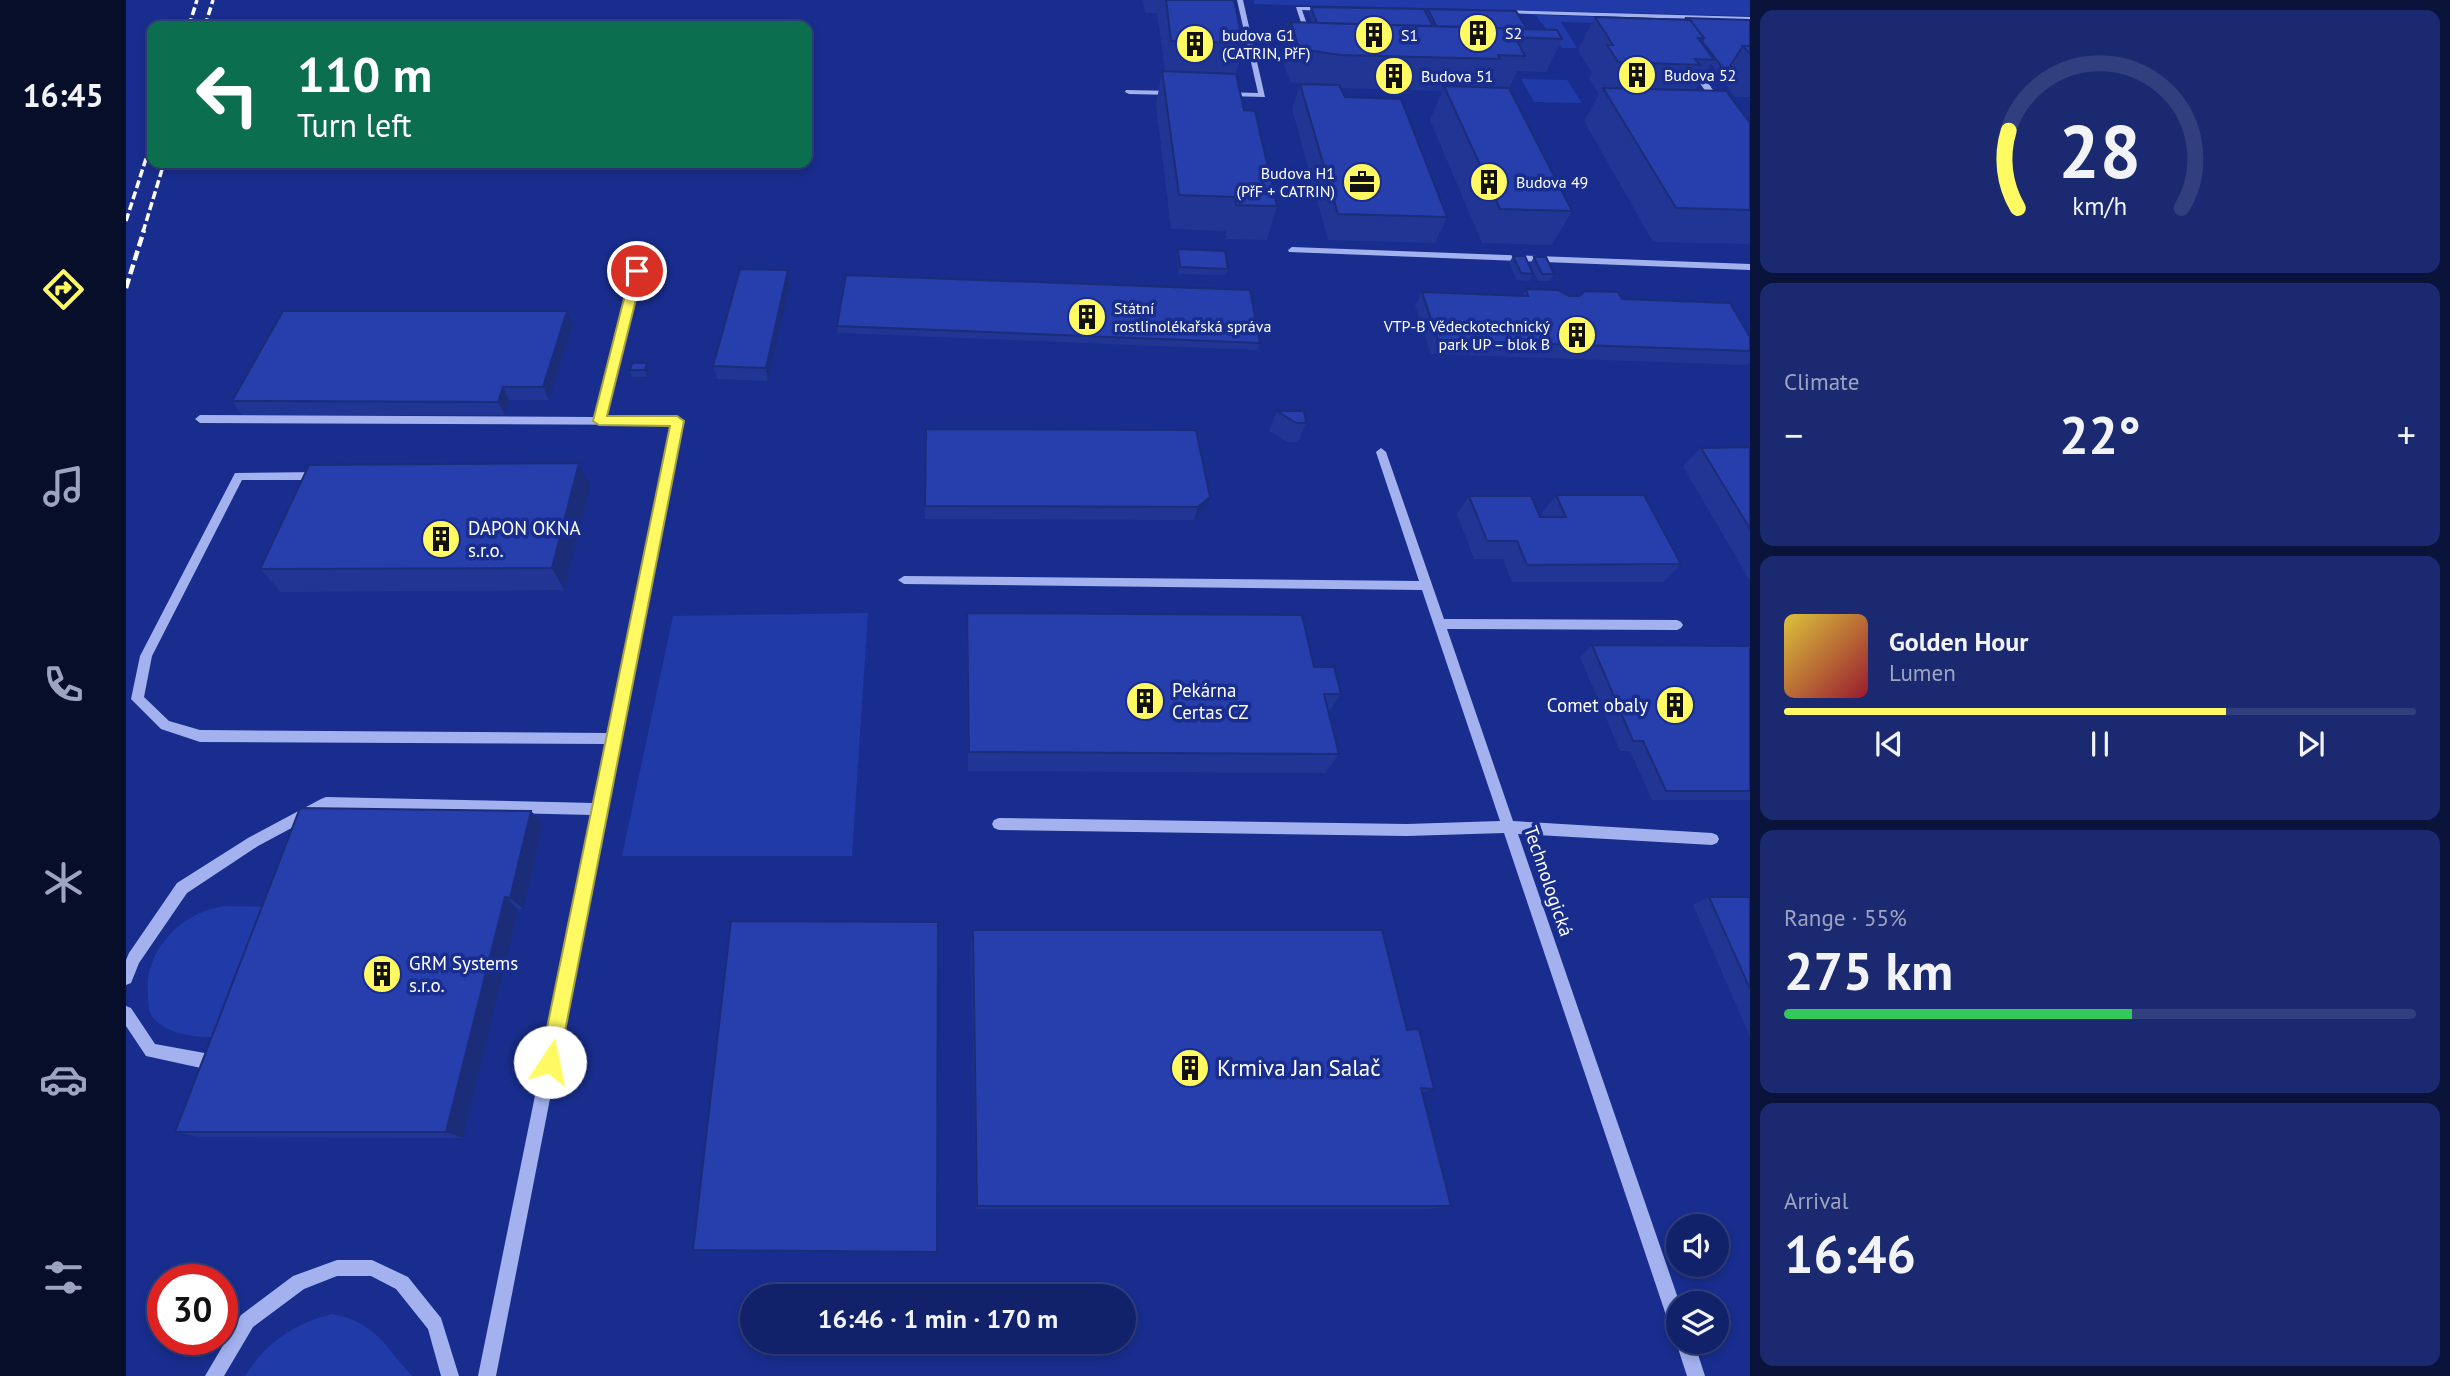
<!DOCTYPE html>
<html lang="en">
<head>
<meta charset="utf-8">
<style>
  :root { --surface:#12226a; --page:#1b2a70; --text:#f1f3f6; --muted:#9ca4c1; --line:#313f7e; --accent:#fffa61 }
  body { margin:0; font-family:"PT Sans",sans-serif; background:var(--page); color:var(--text); height:100vh; display:flex; flex-direction:column; font-size:26px; white-space:nowrap }
  * { box-sizing:border-box; margin:0 }
  p { font-size:23px; color:var(--muted) }
  .icon { flex:none; width:38px; height:38px; fill:none; stroke:currentColor; stroke-width:2; stroke-linecap:round; stroke-linejoin:round }
  .map { position:relative; flex:1; overflow:hidden }
  .details { display:flex; flex-direction:column; gap:10px; padding:10px; background:#0a133a; width:700px }
  .details>* { flex:none }
  .guide { position:absolute; left:21px; top:21px; width:665px; height:147px; border-radius:14px; box-shadow:0 4px 10px #0003,0 0 0 2px var(--line); background:#0b6e4f; color:#fff; overflow:hidden }
  .fabs { position:absolute; left:1540px; top:1214px; display:grid; gap:14px }
  .fabs a { display:grid; place-items:center; width:63px; height:63px; border-radius:50%; background:var(--surface); box-shadow:0 4px 10px #0003,0 0 0 2px var(--line); font-size:35px }
  .speed { position:absolute; left:21px; top:1264px; display:flex; gap:14px; font-size:35px; font-weight:700; text-align:center }
  .speed>* { display:grid; place-content:center; width:91px; height:91px; border-radius:50%; background:var(--surface); box-shadow:0 4px 10px #0003,0 0 0 2px var(--line); line-height:1 }
  .speed .limit { border:10px solid #d22; background:#fff; color:#111 }
  .pin { position:absolute; display:grid; place-items:center; width:60px; height:60px; color:#fff; margin:-30px; border:4px solid #fff; border-radius:50%; box-shadow:0 2px 7px #0007 }
  .me { position:absolute; width:77px; margin:-38px; rotate:11deg; stroke-linejoin:round; filter:drop-shadow(0 0 5px #0008) }
  .turn { display:flex; align-items:center; gap:24px; height:147px; padding:0 35px; font-size:32px }
  .turn .icon { width:91px; height:91px; stroke-width:2.5 }
  .turn b { display:block; font-size:49px; line-height:60px }
  .big { font-size:52px; font-weight:700; line-height:1.1 }
  .details .card { flex:1; display:flex; flex-direction:column; justify-content:center; gap:10px; min-width:0; padding:0 24px; border-radius:14px; background:var(--page) }
  .details .dial { align-items:center; gap:0 }
  .dial svg { height:182px; overflow:visible; fill:none; stroke:var(--line); stroke-width:7; stroke-linecap:round; text-anchor:middle }
  .dial text { fill:var(--text); stroke:none }
  .song { display:flex; align-items:center; gap:21px }
  .cover { width:84px; height:84px; border-radius:10px; background:linear-gradient(135deg,hsl(50 70% 55%),hsl(350 70% 35%)) }
  .played { height:7px; border-radius:4px; background:linear-gradient(90deg,var(--accent) 70%,var(--line) 70%) }
  .keys { display:flex; justify-content:space-around; direction:ltr }
  .heat { display:flex; justify-content:space-between; align-items:center; font-size:38px; direction:ltr }
  .charge { height:10px; border-radius:5px; background:linear-gradient(90deg,#34c759 55%,var(--line) 0) }
  .trip { position:absolute; left:614px; top:1284px; width:396px; height:70px; border-radius:35px; background:var(--surface); box-shadow:0 4px 10px #0003,0 0 0 2px var(--line); font-weight:700; line-height:70px; text-align:center }
  main { display:flex; flex:1; min-height:0 }
  .dock { display:flex; flex-direction:column; width:126px; justify-content:space-around; align-items:center; background:#070e2a; color:var(--muted) }
  .dock .icon { width:49px; height:49px }
  .dock .active { color:var(--accent) }
  .dock b { font-size:32px; color:var(--text) }
  .map>svg:first-child { display:block }
  .green { fill:#203aa7 }
  .lines { fill:none; stroke-linecap:round; stroke-linejoin:round }
  .minor { fill:#a3b2ef; fill-rule:evenodd }
  .rail-far1 { stroke:#fff; stroke-width:3.5; stroke-dasharray:8 3.5; stroke-linecap:butt }
  .rail { stroke:#fff; stroke-width:4.5; stroke-dasharray:10 4.5; stroke-linecap:butt }
  .wall { fill:#213694 }
  .shaded-wall { fill:#1b2c78 }
  .building { fill:#263fac; stroke:#1b2c78; stroke-width:2 }
  .route { fill:#fffa61; stroke:#a6a23f; stroke-width:2 }
  .labels { text-anchor:middle; stroke-width:7; stroke-linejoin:round; paint-order:stroke }
  .far-poi-label { font-size:16px; fill:#fff; stroke:#182d8d; text-anchor:start }
  .poi-label { font-size:19px; fill:#fff; stroke:#182d8d; text-anchor:start }
  .street-label { font-size:19px; fill:#fff; stroke:#182d8d }
  .near-poi-label { font-size:23px; fill:#fff; stroke:#182d8d; text-anchor:start }
</style>
</head>
<body>
<main>
<nav class="dock">
<b>16:45</b>
<svg class="icon active" aria-label="directions" viewBox="0 0 24 24"><path d="M12 3l9 9-9 9-9-9zM9 14v-3h6M13 9l2 2-2 2"/></svg>
<svg class="icon" aria-label="music" viewBox="0 0 24 24"><path d="M9 18V5l10-2v13"/><circle cx="6" cy="18" r="3"/><circle cx="16" cy="16" r="3"/></svg>
<svg class="icon" aria-label="phone" viewBox="0 0 24 24"><path d="M5 4h4l2 5-3 2q2 4 5 5l2-3 5 2v4C11 20 4 13 5 4z"/></svg>
<svg class="icon" aria-label="climate" viewBox="0 0 24 24"><path d="M12 3v18M4 7l16 10M4 17L20 7"/></svg>
<svg class="icon" aria-label="car" viewBox="0 0 24 24"><path d="M5 17H2v-5l4-1 3-4h7l3 4 3 1v5h-3M9 17h6M6 11h13"/><circle cx="7" cy="17" r="2"/><circle cx="17" cy="17" r="2"/></svg>
<svg class="icon" aria-label="filters" viewBox="0 0 24 24"><path d="M4 7h16M4 17h16"/><circle cx="9" cy="7" r="2"/><circle cx="15" cy="17" r="2"/></svg>
</nav>
<div class="map">
<svg width="1624" height="1376" viewBox="0 0 1624 1376">
  <rect width="100%" height="100%" fill="#182d8d"/>
  <!-- green -->
  <path class="green" d="M1128,0H1624V16L1128,4Z
    M1409,15L1519,18L1544,51L1508,24L1435,22L1451,48H1436Z
    M1395,79L1441,80L1456,103L1408,102Z
    M742,613L726,856H496L547,616Z
    M101,906L161,907L111,1038C85,1037 48,1040 28,1019C22,1013 22,1002 22,993C18,949 59,909 101,906Z
    M206,1314C249,1322 258,1345 286,1376H119C141,1342 167,1324 206,1314Z"/>
  <g class="lines">
    <!-- minor -->
    <path class="minor" d="M1111,0H1117L1139,97L1100,96L1096,94L1100,92L1132,93Z
      M1170,7H1199L1202,9L1199,11L1176,10L1186,39L1180,38Z
      M1375,10L1624,17V21L1373,13V11Z
      M1563,64H1569L1596,103L1595,105H1589L1562,66Z
      M1000,90L1047,91L1051,93L1047,95L1003,94L999,92Z
      M517,243L521,246L479,417H551L556,421L370,1376H352L466,815L201,809L132,846L61,893L13,963L5,983L0,985V960L3,953L51,883L122,838L195,799L200,797L468,803L480,744L74,742L35,729L5,699L14,656L109,473L194,472L199,476L194,480H116L26,656L18,697L43,721L74,730L483,733L545,425L74,423L69,419L74,415L469,417L513,246Z
      M1166,247L1624,264V270L1163,252L1162,250Z
      M1255,448L1260,452L1318,619L1551,620L1555,622L1557,625L1555,628L1551,630L1321,629L1387,821L1586,833L1591,835L1593,839L1591,843L1586,845L1392,834L1554,1304L1552,1333L1546,1330L1543,1324L1378,833L1281,836L873,830L868,828L866,824L868,820L873,818L1281,824L1374,821L1296,590L778,584L772,580L778,576L1293,581L1250,452Z
      M0,1006L5,1008L29,1044L84,1054L89,1057L92,1062L89,1067L84,1070L20,1056L0,1026Z
      M211,1260H246L282,1277L315,1318L333,1376H315L302,1329L270,1289L245,1276H211L178,1289L127,1327L98,1376H79L115,1315L167,1276Z
      M1552,1337V1342H1568L1579,1376H1561L1550,1342Z"/>
    <!-- rail-far1 -->
    <path class="rail-far1" d="M63,26L71,0
      M79,26L87,0
      M0,221L26,140
      M17,232L38,163"/>
    <!-- rail -->
    <path class="rail" d="M0,288L18,230"/>
  </g>
  <!-- wall -->
  <path class="wall" d="M1017,0H1108L1117,43L1110,74L1118,110L1151,206L1141,240L1100,239V231L1045,229L1030,105L1036,71H1039L1031,13H1019Z
    M1185,7L1300,14L1302,9L1401,29L1436,39L1420,72L1391,71L1383,89L1446,211L1426,245L1356,243L1304,120L1316,91L1214,88L1219,97L1321,217L1309,243L1202,240L1166,109L1174,84L1181,85L1164,82L1155,55L1158,44L1156,35L1160,22H1186L1183,14Z
    M1469,17L1624,20V97H1609L1585,64L1569,90L1624,123V244L1527,242L1458,121L1473,94L1463,78L1466,73L1452,50Z
    M1052,249L1102,269L1100,275L1053,274L1051,256Z
    M1387,256L1407,274L1403,281L1391,280L1383,263Z
    M1408,257L1428,274L1424,281H1412L1404,264Z
    M662,270L664,284L642,381L591,379L587,366Z
    M1400,289L1443,296L1496,299L1624,337V362L1621,365L1305,354L1289,306L1296,292L1396,296Z
    M441,311L447,325L423,400H383L379,415H116L106,401Z
    M711,326L1134,343L1131,350L712,333Z
    M504,370H523L521,377H506Z
    M1151,411L1180,423L1172,442H1162L1143,431Z
    M800,429L1079,509L1068,520L799,519Z
    M1624,447V581L1557,466L1575,448Z
    M464,487L438,590L155,592L134,569Z
    M1430,495L1555,564L1537,582H1386L1377,559H1348L1331,514L1343,496L1414,517H1417L1415,514Z
    M841,613L1188,667L1215,694L1203,711L1213,754L1199,773L842,771L840,635Z
    M1466,645L1624,646V800H1526L1504,751H1494L1454,657Z
    M405,811L417,824L397,909H392L337,1138L74,1137L49,1132Z
    M1583,897H1624V1037L1567,905Z
    M812,922L811,1253L567,1250Z
    M847,930L1281,1030L1308,1089L1296,1093L1325,1206L1302,1209H850L845,944Z"/>
  <!-- shaded-wall -->
  <path class="shaded-wall" d="M662,270L664,284L642,381L640,368Z
    M441,311L447,325L423,400L417,387Z
    M521,363L523,370L521,377L519,370Z
    M377,387L383,400L379,415L372,402Z
    M453,463L464,487L438,590L426,568Z
    M1084,497L1079,509L1068,520L1072,507Z
    M405,811L417,824L397,909L384,898Z
    M379,897L392,909L337,1138L320,1132Z"/>
  <!-- building -->
  <path class="building" d="M1040,0H1108L1117,43L1045,41Z
    M1185,7L1298,9L1307,26L1191,23Z
    M1302,9L1390,11L1401,29L1310,26Z
    M1469,17L1564,20L1578,38H1572L1588,60L1569,59L1574,65L1492,62L1481,45H1487Z
    M1559,18L1624,20V46H1617L1600,72L1576,41L1578,38L1564,20L1561,19Z
    M1160,22H1164L1162,31Z
    M1165,22L1431,30L1436,39L1389,37L1399,56L1372,55L1374,59L1214,55L1173,49Z
    M1617,46H1624V54Z
    M1036,71L1110,74L1118,110L1129,111L1151,206L1110,205L1109,197L1053,195Z
    M1174,84L1213,85L1219,97L1275,99L1321,217L1212,214Z
    M1318,86L1383,88L1446,211L1374,209Z
    M1477,88L1600,91L1624,123V210L1550,208Z
    M1052,249L1099,251L1102,269L1054,267Z
    M1387,256H1399L1407,274L1395,273Z
    M1408,257H1420L1428,274H1416Z
    M614,269L662,270L640,368L587,366Z
    M720,275L1124,290L1134,343L711,326Z
    M1400,289L1432,290L1443,296H1453L1459,291L1492,292L1496,299L1604,303L1624,337V351L1312,340L1296,292L1402,296Z
    M157,311H441L417,387H377L372,402L106,401Z
    M506,363H521L519,370H504Z
    M1151,411H1178L1180,423H1170Z
    M800,429L1070,430L1084,497L1072,507L799,506Z
    M1624,447V529L1575,448Z
    M453,463L426,568L134,569L183,465Z
    M1430,495H1518L1555,564L1401,565L1391,541H1361L1343,496H1405L1414,517H1440Z
    M841,613L1176,615L1188,667H1208L1215,694H1198L1213,754L843,752Z
    M1466,645L1624,646V791H1540L1517,741H1507Z
    M174,808L405,811L384,898L379,897L320,1132H49Z
    M1583,897H1624V989Z
    M605,921L812,922L811,1252L567,1250Z
    M847,930H1256L1281,1030L1293,1029L1308,1089L1295,1088L1325,1206H851Z"/>
  <!-- route -->
  <path class="route" d="M511,267L517,271L481,416H551L558,421L433,1062L431,1069L424,1072L416,1069L414,1062L544,426L473,425L467,421L505,271Z"/>
  <!-- icons -->
  <defs>
    <symbol id="building-disc" viewBox="-11 -11 22 22"><circle r="9.5" fill="#fffa61" stroke="#182d8d"/><path d="M-4-6H4V6H1V3H-1V6H-4ZM-2.5-4.3h1.7v1.8h-1.7ZM.8-4.3h1.7v1.8H.8ZM-2.5-1h1.7V.8h-1.7ZM.8-1h1.7V.8H.8Z" fill="#111"/></symbol>
    <symbol id="office-disc" viewBox="-11 -11 22 22"><circle r="9.5" fill="#fffa61" stroke="#182d8d"/><path d="M-6-3h4V-5.5h4V-3h4V5H-6ZM-1-4.5V-3h2v-1.5ZM-6 0V1H6V0Z" fill="#111"/></symbol>
  </defs>
  <g fill-rule="evenodd">
    <use href="#building-disc" x="1330" y="11" width="44" height="44"/>
    <use href="#building-disc" x="1226" y="13" width="44" height="44"/>
    <use href="#building-disc" x="1047" y="22" width="44" height="44"/>
    <use href="#building-disc" x="1489" y="53" width="44" height="44"/>
    <use href="#building-disc" x="1246" y="54" width="44" height="44"/>
    <use href="#office-disc" x="1214" y="160" width="44" height="44"/>
    <use href="#building-disc" x="1341" y="160" width="44" height="44"/>
    <use href="#building-disc" x="939" y="295" width="44" height="44"/>
    <use href="#building-disc" x="1429" y="313" width="44" height="44"/>
    <use href="#building-disc" x="293" y="517" width="44" height="44"/>
    <use href="#building-disc" x="997" y="679" width="44" height="44"/>
    <use href="#building-disc" x="1527" y="683" width="44" height="44"/>
    <use href="#building-disc" x="234" y="952" width="44" height="44"/>
    <use href="#building-disc" x="1042" y="1046" width="44" height="44"/>
  </g>
  <g class="labels">
    <!-- far-poi labels -->
    <g class="far-poi-label">
      <text x="1379" y="39">S2</text>
      <text x="1096" y="41">budova G1<tspan x="1096" dy="18">(CATRIN, PřF)</tspan></text>
      <text x="1275" y="41">S1</text>
      <text x="1538" y="81">Budova 52</text>
      <text x="1295" y="82">Budova 51</text>
      <text x="1209" y="179" text-anchor="end">Budova H1<tspan x="1209" dy="18">(PřF + CATRIN)</tspan></text>
      <text x="1390" y="188">Budova 49</text>
      <text x="988" y="314">Státní<tspan x="988" dy="18">rostlinolékařská správa</tspan></text>
      <text x="1424" y="332" text-anchor="end">VTP-B Vědeckotechnický<tspan x="1424" dy="18">park UP – blok B</tspan></text>
    </g>
    <!-- poi labels -->
    <g class="poi-label">
      <text x="342" y="535">DAPON OKNA<tspan x="342" dy="22">s.r.o.</tspan></text>
      <text x="1046" y="697">Pekárna<tspan x="1046" dy="22">Certas CZ</tspan></text>
      <text x="1522" y="712" text-anchor="end">Comet obaly</text>
      <text x="283" y="970">GRM Systems<tspan x="283" dy="22">s.r.o.</tspan></text>
    </g>
    <!-- street labels -->
    <g class="street-label">
      <text transform="translate(1423 881) rotate(71)" y="7">Technologická</text>
    </g>
    <!-- near-poi labels -->
    <g class="near-poi-label">
      <text x="1091" y="1076">Krmiva Jan Salač</text>
    </g>
  </g>
</svg>
<div class="fabs">
<a><svg class="icon" aria-label="sound" viewBox="0 0 24 24"><path d="M4 9h4l5-4v14l-5-4H4zM17 9q2 3 0 6"/></svg></a>
<a><svg class="icon" aria-label="layers" viewBox="0 0 24 24"><path d="M12 4l9 5-9 5-9-5zM3 14l9 5 9-5"/></svg></a>
</div>
<div class="speed"><div class="limit">30</div></div>
<div class="pin" style="left:511px;top:271px;background:#d93025"><svg class="icon" aria-label="arrive" viewBox="0 0 24 24"><path d="M6 21V4h12l-3 4 3 4H6"/></svg></div>
<svg class="me" style="left:424px;top:1062px" viewBox="-20 -20 40 40"><circle r="19" fill="#fff"/><path d="M0-13L10 11 0 6-10 11z" fill="#fffa61"/></svg>
<div class="trip">16:46 · 1 min · 170 m</div>
<div class="guide">
<div class="turn"><svg class="icon" aria-label="left" viewBox="0 0 24 24"><path d="M17 20v-9H6M10 6l-5 5 5 5"/></svg><div><b>110 m</b>Turn left</div></div>
</div>
</div>
<section class="details">
<div class="card dial"><svg viewBox="0 0 100 80">
<path d="M14 69A42 42 0 1 1 86 69"/>
<path d="M14 69A42 42 0 0 1 10 35" stroke="#fffa61"/>
<text x="50" y="56" font-size="32" font-weight="700">28</text>
<text x="50" y="72" font-size="11">km/h</text>
</svg></div>
<div class="card"><p>Climate</p>
<div class="heat"><a>−</a><b class="big">22°</b><a>+</a></div>
</div>
<div class="card">
<div class="song"><i class="cover"></i><div><b>Golden Hour</b><p>Lumen</p></div></div>
<div class="played"></div>
<div class="keys"><svg class="icon" aria-label="previous" viewBox="0 0 24 24"><path d="M18 5L8 12l10 7zM5 5v14"/></svg><svg class="icon" aria-label="pause" viewBox="0 0 24 24"><path d="M8 5v14M16 5v14"/></svg><svg class="icon" aria-label="next" viewBox="0 0 24 24"><path d="M6 5l10 7-10 7zM19 5v14"/></svg></div>
</div>
<div class="card"><p>Range · 55%</p><b class="big">275 km</b><div class="charge"></div></div>
<div class="card"><p>Arrival</p><b class="big">16:46</b></div>
</section>
</main>
</body>
</html>
